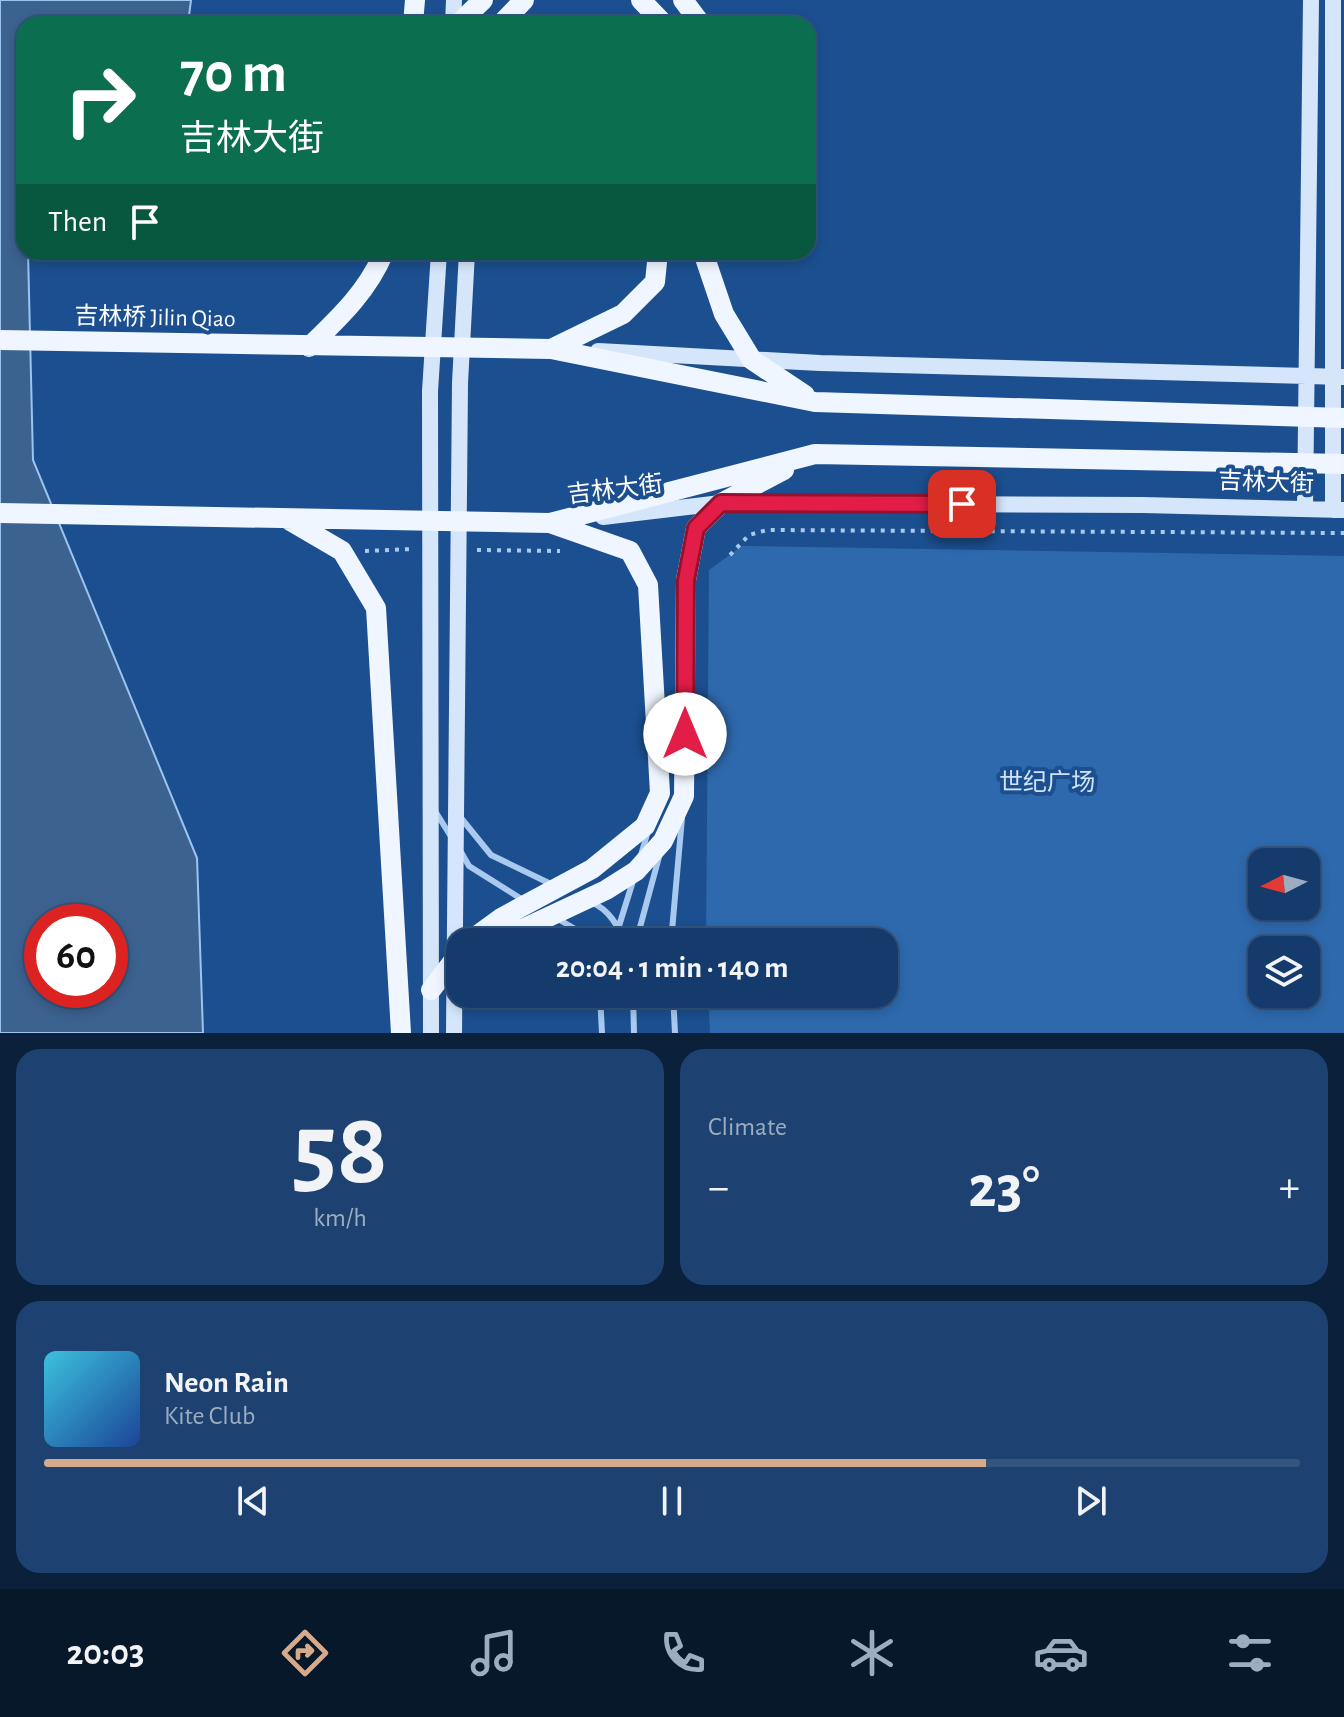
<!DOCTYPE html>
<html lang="en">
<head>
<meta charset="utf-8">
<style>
  :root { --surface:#143b6b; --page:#1d4271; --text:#f1f3f6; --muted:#9dadc1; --line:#33557e; --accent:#d6ab8b }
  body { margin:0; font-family:"Alegreya Sans","Noto Sans SC",sans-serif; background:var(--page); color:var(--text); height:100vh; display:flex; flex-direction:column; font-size:30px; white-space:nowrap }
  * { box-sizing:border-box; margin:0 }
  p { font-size:26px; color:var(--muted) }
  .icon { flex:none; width:44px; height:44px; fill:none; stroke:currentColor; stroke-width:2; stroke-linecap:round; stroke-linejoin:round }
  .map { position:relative; height:1033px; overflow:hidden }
  .details { display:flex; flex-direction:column; gap:16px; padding:16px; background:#0b203b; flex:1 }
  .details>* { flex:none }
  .top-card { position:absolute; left:16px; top:16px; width:800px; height:244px; border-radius:24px; box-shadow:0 4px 12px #0003,0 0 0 2px var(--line); background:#0b6e4f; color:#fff; overflow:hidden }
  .needle { width:52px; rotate:264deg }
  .tools { position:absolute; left:1248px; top:848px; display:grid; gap:16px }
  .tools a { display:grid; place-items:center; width:72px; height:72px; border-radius:16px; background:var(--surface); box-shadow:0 4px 12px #0003,0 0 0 2px var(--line); font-size:40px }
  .speed { position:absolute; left:24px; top:904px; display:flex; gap:16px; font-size:40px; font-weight:700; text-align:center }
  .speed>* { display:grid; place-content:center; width:104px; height:104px; border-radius:50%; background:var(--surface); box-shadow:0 4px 12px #0003,0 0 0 2px var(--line); line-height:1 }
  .speed .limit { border:12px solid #d22; background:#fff; color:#111 }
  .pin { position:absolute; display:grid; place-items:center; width:68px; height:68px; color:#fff; margin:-34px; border-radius:16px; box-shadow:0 4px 12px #0006 }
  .me { position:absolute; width:88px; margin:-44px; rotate:0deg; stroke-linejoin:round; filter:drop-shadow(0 0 6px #0008) }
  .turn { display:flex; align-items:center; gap:28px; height:168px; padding:0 32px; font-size:36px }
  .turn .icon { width:104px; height:104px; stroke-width:2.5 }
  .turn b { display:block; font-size:56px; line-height:68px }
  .then { display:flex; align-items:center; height:76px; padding:0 32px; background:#0003; gap:16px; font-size:30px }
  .big { font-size:60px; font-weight:600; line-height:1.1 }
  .details .widget { flex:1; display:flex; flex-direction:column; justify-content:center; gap:12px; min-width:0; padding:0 28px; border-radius:24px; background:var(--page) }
  .details .dial { align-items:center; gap:0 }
  .dial b { font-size:104px; line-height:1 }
  .song { display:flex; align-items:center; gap:24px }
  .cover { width:96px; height:96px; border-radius:12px; background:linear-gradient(135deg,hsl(190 70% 55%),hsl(220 70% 35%)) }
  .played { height:8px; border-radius:4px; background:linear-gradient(90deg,var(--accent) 75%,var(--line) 75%) }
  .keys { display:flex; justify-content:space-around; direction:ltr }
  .heat { display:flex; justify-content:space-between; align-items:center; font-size:44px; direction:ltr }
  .details .tiles { flex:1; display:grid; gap:16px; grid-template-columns:1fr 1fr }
  .widget:last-child { grid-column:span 2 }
  .trip { position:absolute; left:446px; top:928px; width:452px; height:80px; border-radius:24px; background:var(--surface); box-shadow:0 4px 12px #0003,0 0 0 2px var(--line); font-weight:600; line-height:80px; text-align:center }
  .tabs { display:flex; height:128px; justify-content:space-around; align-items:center; background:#08182b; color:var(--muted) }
  .tabs .icon { width:56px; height:56px }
  .tabs .active { color:var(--accent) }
  .tabs b { font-size:36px; color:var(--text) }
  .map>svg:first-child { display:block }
  .green { fill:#2e69ad; fill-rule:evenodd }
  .water { fill:#3c6290; stroke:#9cc4f0; stroke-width:2; fill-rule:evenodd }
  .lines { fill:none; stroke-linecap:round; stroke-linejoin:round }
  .path { stroke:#a9c9ee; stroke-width:4; stroke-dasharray:4 6; stroke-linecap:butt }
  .lane { stroke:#a9c9ee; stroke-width:6 }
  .secondary { stroke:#d6e6fa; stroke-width:16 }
  .primary { stroke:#f0f6ff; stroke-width:20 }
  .route-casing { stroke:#92132f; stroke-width:20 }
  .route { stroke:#e11d48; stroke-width:14 }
  .labels { text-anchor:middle; stroke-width:8; stroke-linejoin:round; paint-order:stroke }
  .street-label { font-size:24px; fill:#fff; stroke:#1b4f8f }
  .park-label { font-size:24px; fill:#cfe3fa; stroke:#1b4f8f }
</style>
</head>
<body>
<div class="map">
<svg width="1344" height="1033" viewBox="0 0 1344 1033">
  <rect width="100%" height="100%" fill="#1b4f8f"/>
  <!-- green -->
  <path class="green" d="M742,546L1344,556V1033H710L708,994H884V942H706L709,570ZM1262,862H1306V906H1262ZM1262,950H1306V994H1262Z"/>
  <!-- water -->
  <path class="water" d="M0,0H191L188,24H24V252H28L33,460L197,858L203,1033H0ZM42,922H110V990H42Z"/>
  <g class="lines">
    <!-- path -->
    <path class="path" d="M477,550L560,551
      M365,551L412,549
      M730,555L749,535L767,530L1344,533"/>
    <!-- lane -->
    <path class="lane" d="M435,811L450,835
      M461,818L491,855L553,885
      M461,852L469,866L523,900
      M641,855L648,831
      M593,903C609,910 618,926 625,942
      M558,919L582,933L588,942
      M614,942L633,881
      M636,942L659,857
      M671,942L682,818
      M600,994L602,1033
      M633,994L634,1033
      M673,994L675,1033"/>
    <!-- secondary -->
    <path class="secondary" d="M453,24L454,0
      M598,351L820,363L1344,377
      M1305,509L1311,0
      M1333,510V0
      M603,517L721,503L1143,505L1344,510
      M431,1033L430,391L439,252
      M454,1033L460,383L467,252"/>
    <!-- primary -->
    <path class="primary" d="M641,0L664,24
      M683,0L701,24
      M413,24L415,0
      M458,24L483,0
      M501,24L524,0
      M703,252L724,314L752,360L805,395
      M0,340L551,349L623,314L655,282L658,252
      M309,347C339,318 368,291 384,252
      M551,349L815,402L1344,418
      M0,513L550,523L630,551L648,585L660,793L645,826L592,869L501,918L468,942
      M289,520L342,551L376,608L401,1033
      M550,523L815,454L1344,464
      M495,942L606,890L636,871L663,841L684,796L686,580L696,528L721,503L784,470
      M455,989L460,981
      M431,990L460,952"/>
  </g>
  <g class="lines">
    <defs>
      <path id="route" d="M685,734L686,580L696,528L721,503L962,504"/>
    </defs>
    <!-- route casing -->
    <use href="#route" class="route-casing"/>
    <!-- route -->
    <use href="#route" class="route"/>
  </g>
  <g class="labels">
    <!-- street labels -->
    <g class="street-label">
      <text transform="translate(155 317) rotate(1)" y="8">吉林桥 Jilin Qiao</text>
      <text transform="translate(1266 482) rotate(2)" y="8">吉林大街</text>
      <text transform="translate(615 489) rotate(-7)" y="8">吉林大街</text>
    </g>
    <!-- park labels -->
    <g class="park-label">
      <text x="1047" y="790">世纪广场</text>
    </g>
  </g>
</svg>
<div class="tools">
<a><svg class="needle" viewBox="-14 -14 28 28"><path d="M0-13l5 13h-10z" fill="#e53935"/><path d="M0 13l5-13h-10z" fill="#9dadc1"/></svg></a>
<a><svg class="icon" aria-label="layers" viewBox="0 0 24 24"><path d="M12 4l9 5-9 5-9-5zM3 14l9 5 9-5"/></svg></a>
</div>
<div class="speed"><div class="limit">60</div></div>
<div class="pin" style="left:962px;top:504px;background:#d93025"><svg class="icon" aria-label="arrive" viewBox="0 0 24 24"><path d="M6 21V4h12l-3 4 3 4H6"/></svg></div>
<svg class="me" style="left:685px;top:734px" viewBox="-20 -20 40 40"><circle r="19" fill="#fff"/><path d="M0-13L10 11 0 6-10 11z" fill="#e11d48"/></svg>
<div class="trip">20:04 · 1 min · 140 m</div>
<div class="top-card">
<div class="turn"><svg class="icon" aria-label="right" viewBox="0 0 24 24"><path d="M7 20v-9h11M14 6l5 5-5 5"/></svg><div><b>70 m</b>吉林大街</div></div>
<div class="then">Then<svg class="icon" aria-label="arrive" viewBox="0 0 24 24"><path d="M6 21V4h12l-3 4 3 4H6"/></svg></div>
</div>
</div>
<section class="details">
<div class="tiles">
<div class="widget dial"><b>58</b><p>km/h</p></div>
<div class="widget"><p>Climate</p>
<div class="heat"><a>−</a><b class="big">23°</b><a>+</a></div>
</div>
<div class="widget">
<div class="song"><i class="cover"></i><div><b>Neon Rain</b><p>Kite Club</p></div></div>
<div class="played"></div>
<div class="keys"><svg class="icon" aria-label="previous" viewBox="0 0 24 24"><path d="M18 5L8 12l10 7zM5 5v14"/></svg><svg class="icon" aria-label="pause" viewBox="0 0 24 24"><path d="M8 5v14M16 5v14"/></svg><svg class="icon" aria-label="next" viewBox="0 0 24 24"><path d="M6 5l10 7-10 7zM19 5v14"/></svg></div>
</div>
</div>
</section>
<nav class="tabs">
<b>20:03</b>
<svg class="icon active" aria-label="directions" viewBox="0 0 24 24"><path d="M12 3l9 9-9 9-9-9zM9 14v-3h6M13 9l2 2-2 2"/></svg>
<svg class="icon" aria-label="music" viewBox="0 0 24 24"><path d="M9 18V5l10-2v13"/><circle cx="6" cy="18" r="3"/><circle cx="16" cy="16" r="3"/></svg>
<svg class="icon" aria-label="phone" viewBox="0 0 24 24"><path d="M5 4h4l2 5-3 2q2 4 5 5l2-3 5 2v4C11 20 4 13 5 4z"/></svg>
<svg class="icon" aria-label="climate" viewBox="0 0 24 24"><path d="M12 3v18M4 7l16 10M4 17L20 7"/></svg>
<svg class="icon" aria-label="car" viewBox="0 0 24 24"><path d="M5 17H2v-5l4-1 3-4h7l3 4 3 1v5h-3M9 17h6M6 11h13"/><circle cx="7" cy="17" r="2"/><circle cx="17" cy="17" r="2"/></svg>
<svg class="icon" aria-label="filters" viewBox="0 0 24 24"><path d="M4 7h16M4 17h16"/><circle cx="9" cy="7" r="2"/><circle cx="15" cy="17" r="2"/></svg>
</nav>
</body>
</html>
